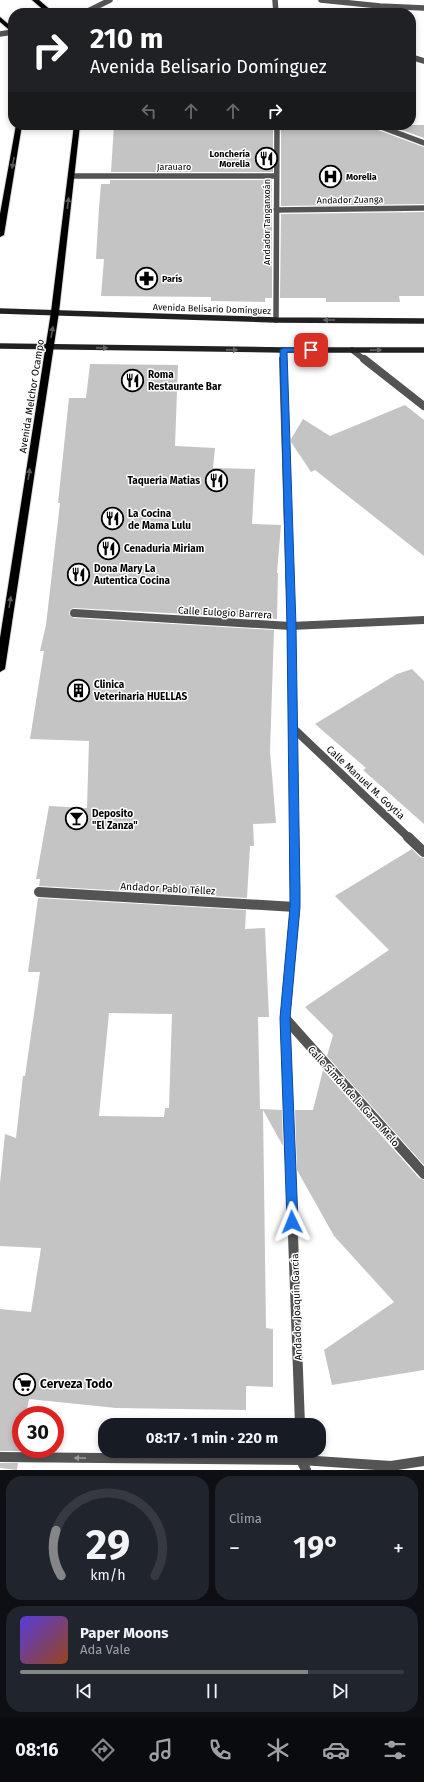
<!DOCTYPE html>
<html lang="es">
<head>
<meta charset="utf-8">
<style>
  :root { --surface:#171b24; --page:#20242c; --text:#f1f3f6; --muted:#9ea1a6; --line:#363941; --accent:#858687 }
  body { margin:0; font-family:"Fira Sans",sans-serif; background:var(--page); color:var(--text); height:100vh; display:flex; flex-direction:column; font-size:15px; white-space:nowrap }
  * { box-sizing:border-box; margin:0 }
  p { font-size:13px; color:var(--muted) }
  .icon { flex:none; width:22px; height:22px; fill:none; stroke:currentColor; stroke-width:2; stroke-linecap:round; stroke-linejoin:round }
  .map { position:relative; height:1470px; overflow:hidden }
  .panel { display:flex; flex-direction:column; gap:6px; padding:6px; background:#0d0f14; flex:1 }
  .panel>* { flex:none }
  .guide { position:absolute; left:8px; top:8px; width:408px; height:122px; border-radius:16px; box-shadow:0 2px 6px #0003; background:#202124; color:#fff; overflow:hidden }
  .speed { position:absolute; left:12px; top:1406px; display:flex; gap:8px; font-size:20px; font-weight:700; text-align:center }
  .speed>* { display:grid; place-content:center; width:52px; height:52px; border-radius:50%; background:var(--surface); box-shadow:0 2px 6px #0003; line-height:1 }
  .speed .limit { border:6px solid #d22; background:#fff; color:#111 }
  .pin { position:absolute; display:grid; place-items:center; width:34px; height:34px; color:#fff; margin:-17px; border-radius:8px; box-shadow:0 2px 6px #0006 }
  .me { position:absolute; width:44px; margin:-22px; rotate:358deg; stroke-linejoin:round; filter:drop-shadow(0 0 3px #0008) }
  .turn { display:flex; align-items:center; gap:14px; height:84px; padding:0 16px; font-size:18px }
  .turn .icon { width:52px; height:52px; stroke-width:2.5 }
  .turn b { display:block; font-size:28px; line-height:34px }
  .lanes { display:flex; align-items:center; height:38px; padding:0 16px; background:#0003; justify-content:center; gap:20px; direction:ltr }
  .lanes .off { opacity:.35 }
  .big { font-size:30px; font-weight:700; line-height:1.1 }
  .panel .card { flex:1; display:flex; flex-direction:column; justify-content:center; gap:6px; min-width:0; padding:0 14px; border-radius:16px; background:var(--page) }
  .panel .dial { align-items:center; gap:0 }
  .dial svg { height:104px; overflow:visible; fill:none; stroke:var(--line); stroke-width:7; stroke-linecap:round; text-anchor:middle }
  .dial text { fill:var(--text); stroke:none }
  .song { display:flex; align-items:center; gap:12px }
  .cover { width:48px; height:48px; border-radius:6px; background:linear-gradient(135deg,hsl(250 70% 55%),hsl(20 70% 35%)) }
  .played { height:4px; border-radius:2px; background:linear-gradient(90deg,var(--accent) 75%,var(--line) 75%) }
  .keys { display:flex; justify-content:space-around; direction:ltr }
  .heat { display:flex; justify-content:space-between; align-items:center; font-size:22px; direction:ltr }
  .panel .tiles { flex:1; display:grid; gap:6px; grid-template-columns:1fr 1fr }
  .card:last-child { grid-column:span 2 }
  .trip { position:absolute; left:98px; top:1418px; width:228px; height:40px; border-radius:16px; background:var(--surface); box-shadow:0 2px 6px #0003; font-weight:700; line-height:40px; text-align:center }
  .menu { display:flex; height:64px; justify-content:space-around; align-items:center; background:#090b0e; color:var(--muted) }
  .menu .icon { width:28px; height:28px }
  .menu .active { color:var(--accent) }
  .menu b { font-size:18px; color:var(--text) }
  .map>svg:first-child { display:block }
  .building { fill:#c4c4c4; fill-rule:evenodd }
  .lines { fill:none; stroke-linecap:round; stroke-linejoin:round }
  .primary-casing { stroke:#dbdbdb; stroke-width:2 }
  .lane { stroke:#545454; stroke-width:10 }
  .street-far2 { stroke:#545454; stroke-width:5.5 }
  .street-far1 { stroke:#545454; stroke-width:8 }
  .street { stroke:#545454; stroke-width:10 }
  .secondary { stroke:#212121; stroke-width:5.5 }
  .primary { fill:#000; fill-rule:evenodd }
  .oneway { fill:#595959 }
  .oneway2 { fill:#646464 }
  .oneway3 { fill:#989898 }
  .route { fill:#1a73e8; stroke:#114b97 }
  .labels { text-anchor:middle; stroke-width:3; stroke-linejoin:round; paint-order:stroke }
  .far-poi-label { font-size:9px; font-weight:bold; fill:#000; stroke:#fff; text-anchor:start }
  .far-street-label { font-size:9px; fill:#000; stroke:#fff }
  .poi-label { font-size:10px; font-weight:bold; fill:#000; stroke:#fff; text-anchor:start }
  .street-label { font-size:10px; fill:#000; stroke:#fff }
  .near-poi-label { font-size:12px; font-weight:bold; fill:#000; stroke:#fff; text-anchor:start }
</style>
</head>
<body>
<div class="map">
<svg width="424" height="1470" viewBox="0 0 424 1470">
  <rect width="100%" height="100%" fill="#fff"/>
  <!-- building -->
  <path class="building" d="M114,125H273V172H111Z
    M281,125H372L375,129L424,147V204L281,206Z
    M388,125H424V138Z
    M110,180H272V298H265V302L211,301V297L101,296L104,259H96L99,208L101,184H110Z
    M424,212V296H399L400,302H326V298H280L281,214Z
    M90,364L178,365L175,446L215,448L213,468L255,469L252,524L281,525L277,573H278L277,619L74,608L71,609L69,612L70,616L74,618L274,630L270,751L276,823L253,824L254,846H250L247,898L39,886L40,879H36L49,806L87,808L89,741L30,739L44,651H40L46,625L60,503H58L69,398H86Z
    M405,405L424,420V556L315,470L311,472L291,442V439L303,419L330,436Z
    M412,669L424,681V824L363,770L366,768L315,724L397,674Z
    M412,849L420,857L424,858V1165L327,1056L333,1035L305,1007L389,950L335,896Z
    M38,898L246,910L245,929L265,928L269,1017H258L260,1109L282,1110L283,1146L263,1110L266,1328L273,1329V1387L246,1386V1410L116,1408L29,1399L26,1415H21L20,1451H0V1309L31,1312L41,1248L0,1246V1183L5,1134L16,1138L23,1076H25L40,972H28ZM109,1013L172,1014L169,1108H165L164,1117L99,1116Z
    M323,1070L419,1178L424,1180V1370L332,1385L324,1350L394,1302L334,1236L297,1170L295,1110H313Z
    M0,1463H18L17,1470L0,1468Z"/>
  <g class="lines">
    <defs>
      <path id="primary" d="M32,0H39L54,13H47Z
        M0,17L13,28V33L0,22Z
        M16,125H22L4,235L0,237V214Z
        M74,125H80L59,312L5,669L0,672V638L51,312Z"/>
    </defs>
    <!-- primary casing -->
    <use href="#primary" class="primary-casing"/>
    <!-- lane -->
    <path class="lane" d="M285,1018L424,1174"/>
    <!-- street-far2 -->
    <path class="street-far2" d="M275,0L276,13
      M321,0L380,6L424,8
      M84,13L110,0
      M0,34L13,32
      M411,57L424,61
      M376,125L424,143
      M72,176H276
      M276,210L424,208
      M276,320L277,125
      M283,350V360
      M352,350L365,360"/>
    <!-- street-far1 -->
    <path class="street-far1" d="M283,359L291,626L294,838
      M364,359L424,406
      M74,613L291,626L424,620
      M293,728L409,838"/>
    <!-- street -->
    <path class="street" d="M294,837L295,907L285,1018L300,1425
      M408,837L424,852
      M39,892L295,907
      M301,1451V1460L306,1470
      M0,1457L301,1460L391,1466L424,1461"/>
    <!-- secondary -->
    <path class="secondary" d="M0,311L276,320L424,321
      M0,346L283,350H424"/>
    <!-- primary -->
    <use href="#primary" class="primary"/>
  </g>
  <!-- one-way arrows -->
  <defs><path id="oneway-solid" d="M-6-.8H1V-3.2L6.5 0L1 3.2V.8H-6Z"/></defs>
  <g class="oneway">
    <use href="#oneway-solid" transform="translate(13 163) rotate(100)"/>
    <use href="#oneway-solid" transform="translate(68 203) rotate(-83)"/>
    <use href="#oneway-solid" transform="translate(52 332) rotate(-80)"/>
    <use href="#oneway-solid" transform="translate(29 474) rotate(-81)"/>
    <use href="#oneway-solid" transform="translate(10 602) rotate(-81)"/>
  </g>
  <g class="oneway2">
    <use href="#oneway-solid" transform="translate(329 320) rotate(-180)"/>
    <use href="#oneway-solid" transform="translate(102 348) rotate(1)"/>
    <use href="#oneway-solid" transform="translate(232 350) rotate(1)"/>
    <use href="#oneway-solid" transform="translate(376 350) rotate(-1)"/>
  </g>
  <use class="oneway3" href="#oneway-solid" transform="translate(80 1458) rotate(-179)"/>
  <!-- route -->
  <path class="route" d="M283,348H311L314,350L311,352H287L296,626L300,892V907L290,1018L298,1222L296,1225L292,1227L288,1225L287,1222L280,1018L290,907V892L287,626L280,350Z"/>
  <!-- icons -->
  <defs>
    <symbol id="restaurant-ring" viewBox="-11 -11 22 22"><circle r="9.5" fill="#fff" stroke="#000" stroke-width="1.5"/><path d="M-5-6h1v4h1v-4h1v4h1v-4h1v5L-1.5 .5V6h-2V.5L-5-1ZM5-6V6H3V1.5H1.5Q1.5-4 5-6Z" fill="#000"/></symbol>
    <symbol id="hospital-ring" viewBox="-11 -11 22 22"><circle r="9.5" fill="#fff" stroke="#000" stroke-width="1.5"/><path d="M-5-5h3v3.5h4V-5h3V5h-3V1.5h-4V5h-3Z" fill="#000"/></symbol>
    <symbol id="pharmacy-ring" viewBox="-11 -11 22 22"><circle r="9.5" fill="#fff" stroke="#000" stroke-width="1.5"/><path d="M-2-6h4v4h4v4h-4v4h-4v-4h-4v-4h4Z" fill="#000"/></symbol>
    <symbol id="building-ring" viewBox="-11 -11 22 22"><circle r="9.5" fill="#fff" stroke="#000" stroke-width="1.5"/><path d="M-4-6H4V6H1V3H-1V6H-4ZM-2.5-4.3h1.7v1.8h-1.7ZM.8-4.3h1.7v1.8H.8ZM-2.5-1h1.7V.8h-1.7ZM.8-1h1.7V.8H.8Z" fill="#000"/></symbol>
    <symbol id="bar-ring" viewBox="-11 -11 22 22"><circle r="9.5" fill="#fff" stroke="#000" stroke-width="1.5"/><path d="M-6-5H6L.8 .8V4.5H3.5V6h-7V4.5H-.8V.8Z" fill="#000"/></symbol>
    <symbol id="supermarket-ring" viewBox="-11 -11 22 22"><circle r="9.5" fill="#fff" stroke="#000" stroke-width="1.5"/><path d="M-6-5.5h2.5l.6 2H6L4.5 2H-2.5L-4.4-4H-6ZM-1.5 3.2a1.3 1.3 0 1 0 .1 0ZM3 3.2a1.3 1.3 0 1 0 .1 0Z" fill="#000"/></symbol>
  </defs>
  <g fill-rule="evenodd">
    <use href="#restaurant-ring" x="254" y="146" width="25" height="25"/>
    <use href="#hospital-ring" x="318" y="164" width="25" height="25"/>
    <use href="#pharmacy-ring" x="134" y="266" width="25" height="25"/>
    <use href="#restaurant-ring" x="120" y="368" width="25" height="25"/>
    <use href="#restaurant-ring" x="204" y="468" width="25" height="25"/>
    <use href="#restaurant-ring" x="100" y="506" width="25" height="25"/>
    <use href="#restaurant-ring" x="96" y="536" width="25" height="25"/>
    <use href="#restaurant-ring" x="66" y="562" width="25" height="25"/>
    <use href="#building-ring" x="66" y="678" width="25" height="25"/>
    <use href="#bar-ring" x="64" y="806" width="25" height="25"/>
    <use href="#supermarket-ring" x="12" y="1372" width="25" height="25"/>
  </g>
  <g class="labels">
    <!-- far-poi labels -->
    <g class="far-poi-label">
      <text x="250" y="157" text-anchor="end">Lonchería<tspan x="250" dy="10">Morelia</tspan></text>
      <text x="346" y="180">Morelia</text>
      <text x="162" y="282">París</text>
    </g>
    <!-- far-street labels -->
    <g class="far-street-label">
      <text x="174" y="170">Jarauaro</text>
      <text transform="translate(350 200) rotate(-1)" y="3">Andador Zuanga</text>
      <text transform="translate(267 222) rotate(-90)" y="3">Andador Tanganxoán</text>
      <text transform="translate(212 309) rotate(2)" y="3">Avenida Belisario Domínguez</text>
    </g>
    <!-- poi labels -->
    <g class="poi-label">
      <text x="148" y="378">Roma<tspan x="148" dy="12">Restaurante Bar</tspan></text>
      <text x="200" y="484" text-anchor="end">Taqueria Matias</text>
      <text x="128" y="517">La Cocina<tspan x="128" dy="12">de Mama Lulu</tspan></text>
      <text x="124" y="552">Cenaduria Miriam</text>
      <text x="94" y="572">Dona Mary La<tspan x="94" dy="12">Autentica Cocina</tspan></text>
      <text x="94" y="688">Clinica<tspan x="94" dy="12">Veterinaria HUELLAS</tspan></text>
      <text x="92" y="817">Deposito<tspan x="92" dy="12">"El Zanza"</tspan></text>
    </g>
    <!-- street labels -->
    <g class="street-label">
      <text transform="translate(31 396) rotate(-81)" y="4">Avenida Melchor Ocampo</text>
      <text transform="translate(225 612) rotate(3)" y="4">Calle Eulogio Barrera</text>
      <text transform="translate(366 782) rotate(43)" y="4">Calle Manuel M. Goytia</text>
      <text transform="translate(168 888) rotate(3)" y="4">Andador Pablo Téllez</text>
      <text transform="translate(354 1096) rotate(48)" y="4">Calle Simón de la Garza Melo</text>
      <text transform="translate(296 1307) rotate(-92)" y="4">Andador Joaquín García</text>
    </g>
    <!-- near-poi labels -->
    <g class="near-poi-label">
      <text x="40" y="1388">Cerveza Todo</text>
    </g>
  </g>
</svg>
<div class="speed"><div class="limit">30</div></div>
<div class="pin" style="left:311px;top:350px;background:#d93025"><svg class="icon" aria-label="arrive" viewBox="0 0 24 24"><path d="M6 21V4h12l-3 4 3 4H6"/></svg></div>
<svg class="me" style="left:292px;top:1222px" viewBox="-20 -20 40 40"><path d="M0-17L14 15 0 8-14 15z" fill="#1a73e8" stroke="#fff" stroke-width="4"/></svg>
<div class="trip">08:17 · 1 min · 220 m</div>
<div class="guide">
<div class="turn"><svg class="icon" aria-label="right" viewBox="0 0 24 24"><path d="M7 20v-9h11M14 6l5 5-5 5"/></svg><div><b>210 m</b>Avenida Belisario Domínguez</div></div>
<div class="lanes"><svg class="icon off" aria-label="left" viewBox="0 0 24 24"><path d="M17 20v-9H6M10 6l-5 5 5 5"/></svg><svg class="icon off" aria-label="ahead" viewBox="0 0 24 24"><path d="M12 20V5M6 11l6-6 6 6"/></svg><svg class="icon off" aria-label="ahead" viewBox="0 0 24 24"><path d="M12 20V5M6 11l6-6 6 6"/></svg><svg class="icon" aria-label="right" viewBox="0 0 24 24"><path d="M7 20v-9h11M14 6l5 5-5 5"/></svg></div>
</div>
</div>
<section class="panel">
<div class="tiles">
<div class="card dial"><svg viewBox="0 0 100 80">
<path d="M14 69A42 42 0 1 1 86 69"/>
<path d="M14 69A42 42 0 0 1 10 34" stroke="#858687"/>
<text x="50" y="56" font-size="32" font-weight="700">29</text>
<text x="50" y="72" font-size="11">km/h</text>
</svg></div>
<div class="card"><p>Clima</p>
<div class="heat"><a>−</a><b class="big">19°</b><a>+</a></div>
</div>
<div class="card">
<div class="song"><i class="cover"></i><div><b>Paper Moons</b><p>Ada Vale</p></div></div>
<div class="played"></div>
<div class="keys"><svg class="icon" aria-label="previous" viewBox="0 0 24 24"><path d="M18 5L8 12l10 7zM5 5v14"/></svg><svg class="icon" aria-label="pause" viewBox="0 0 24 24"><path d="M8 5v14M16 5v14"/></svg><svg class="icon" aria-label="next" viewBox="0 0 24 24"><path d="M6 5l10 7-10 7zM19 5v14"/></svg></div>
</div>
</div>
</section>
<nav class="menu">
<b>08:16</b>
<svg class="icon active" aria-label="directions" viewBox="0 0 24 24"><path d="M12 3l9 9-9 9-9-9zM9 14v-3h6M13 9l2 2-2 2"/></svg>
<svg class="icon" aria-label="music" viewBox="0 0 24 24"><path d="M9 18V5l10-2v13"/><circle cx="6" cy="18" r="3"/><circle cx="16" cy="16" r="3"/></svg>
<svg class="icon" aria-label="phone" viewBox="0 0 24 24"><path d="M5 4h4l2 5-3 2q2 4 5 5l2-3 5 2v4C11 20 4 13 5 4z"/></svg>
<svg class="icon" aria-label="climate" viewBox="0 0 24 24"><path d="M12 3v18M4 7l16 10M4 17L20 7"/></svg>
<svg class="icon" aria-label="car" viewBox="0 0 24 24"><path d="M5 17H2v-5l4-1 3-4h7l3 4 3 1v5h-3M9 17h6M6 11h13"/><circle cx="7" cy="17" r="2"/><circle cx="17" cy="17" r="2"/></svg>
<svg class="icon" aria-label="filters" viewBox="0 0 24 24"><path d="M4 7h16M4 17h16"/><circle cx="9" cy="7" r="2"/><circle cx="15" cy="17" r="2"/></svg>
</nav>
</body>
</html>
